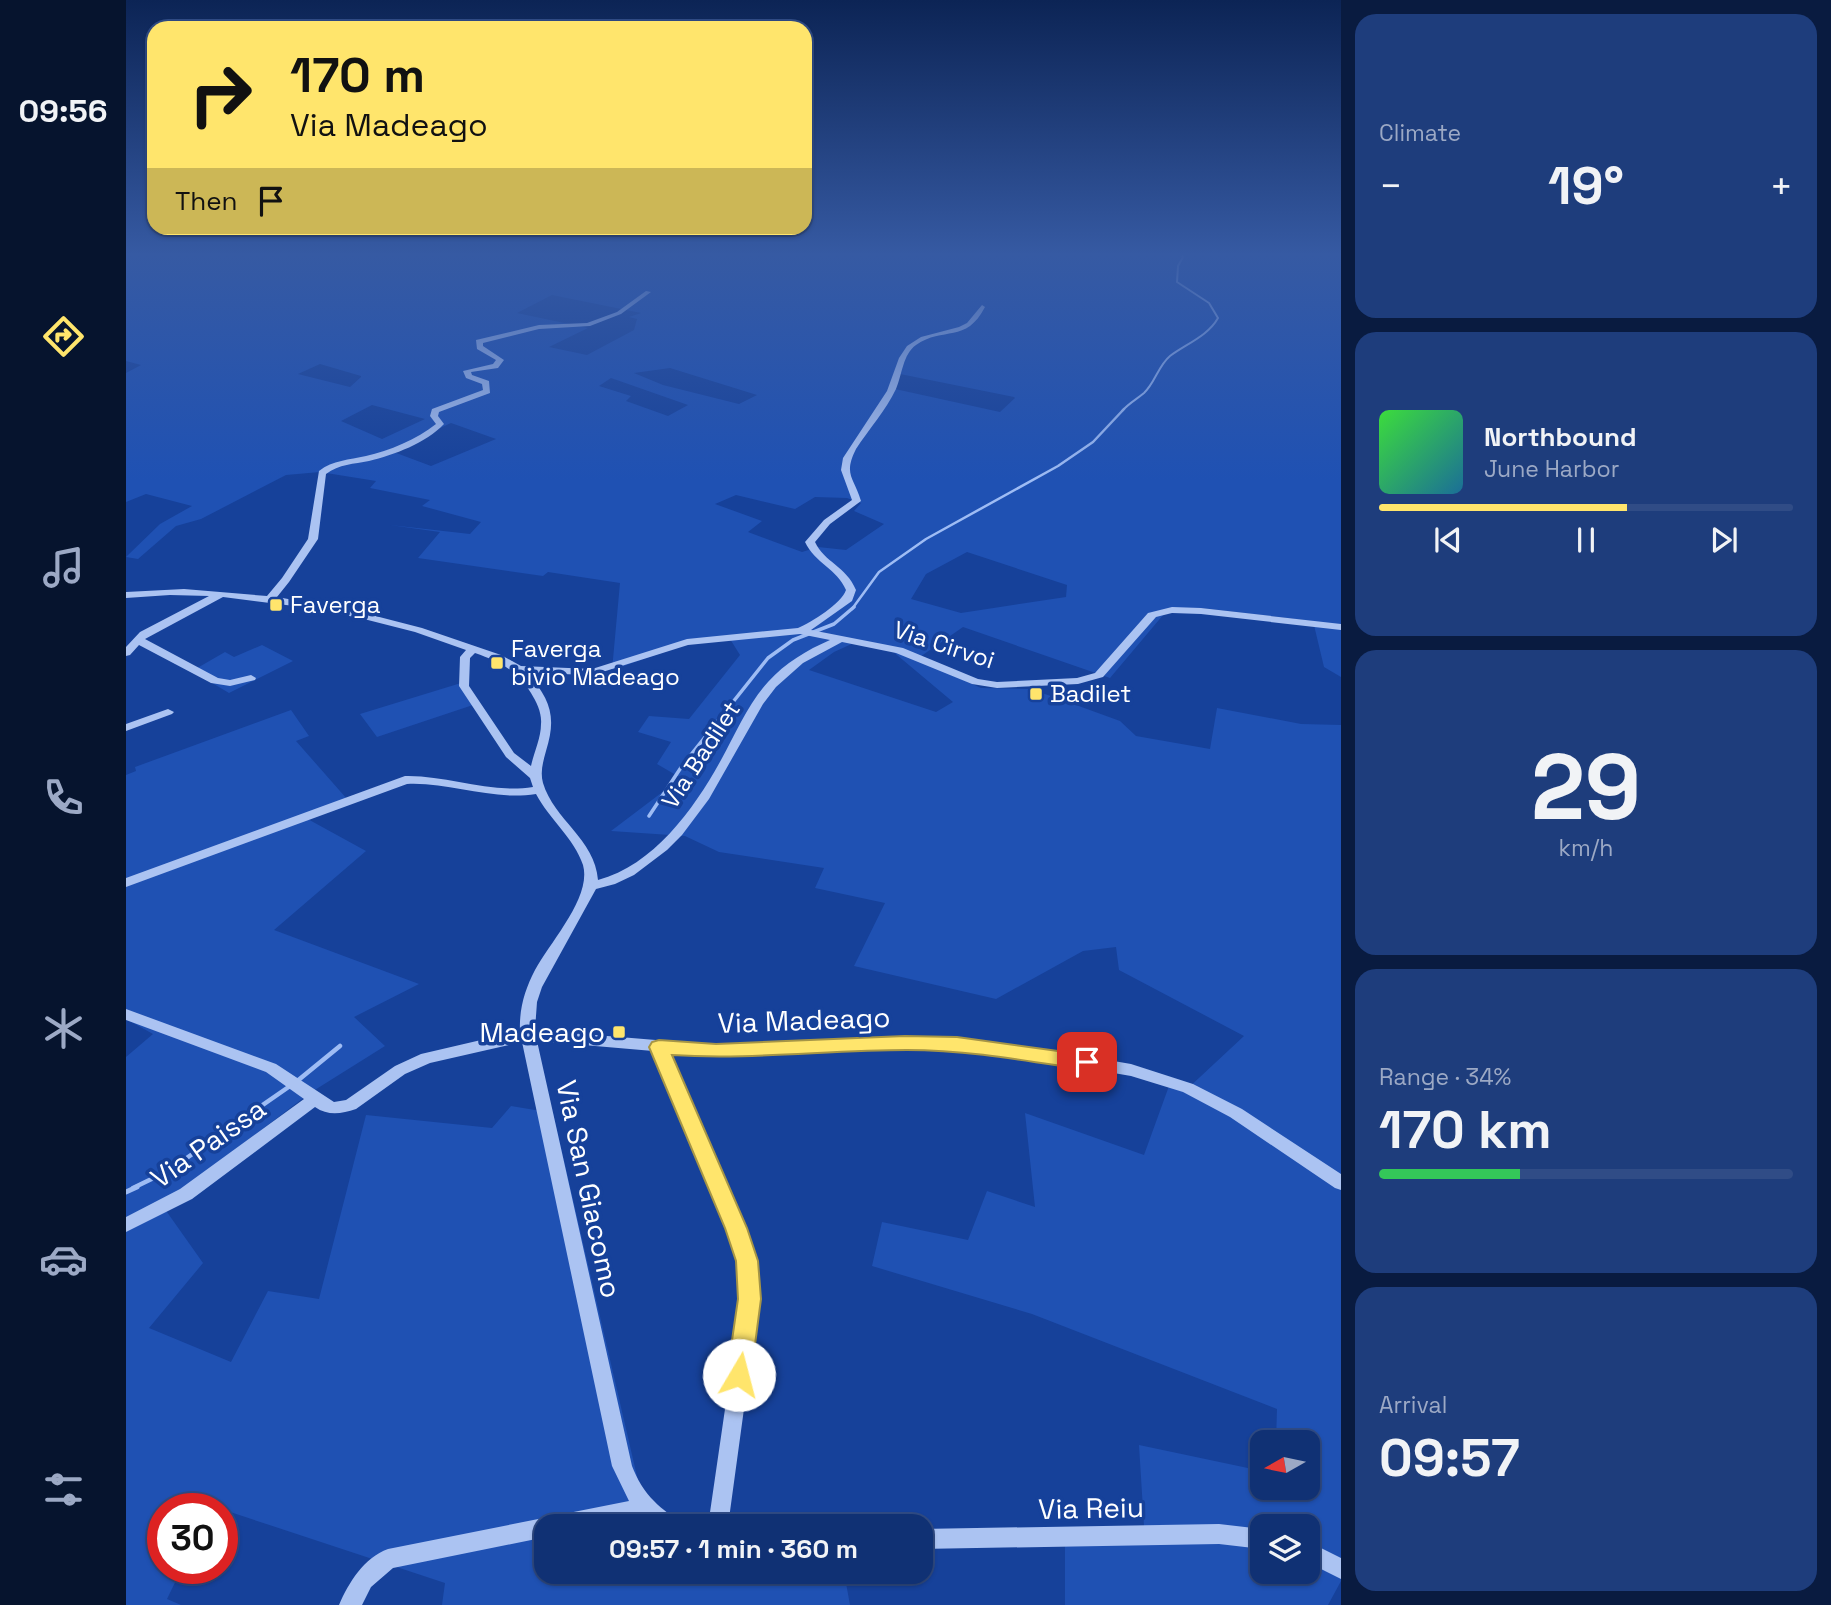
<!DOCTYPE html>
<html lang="en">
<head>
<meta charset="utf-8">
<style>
  :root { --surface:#103174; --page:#1e3d7c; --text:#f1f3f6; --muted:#9ca9c5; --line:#304c86; --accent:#ffe56c }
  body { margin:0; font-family:"Space Grotesk",sans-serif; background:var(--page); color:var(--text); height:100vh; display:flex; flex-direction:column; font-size:26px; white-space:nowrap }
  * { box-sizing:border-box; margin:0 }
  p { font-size:23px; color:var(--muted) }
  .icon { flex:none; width:38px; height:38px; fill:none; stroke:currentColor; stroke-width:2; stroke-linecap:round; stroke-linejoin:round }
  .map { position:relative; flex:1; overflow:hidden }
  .side { display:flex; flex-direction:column; gap:14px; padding:14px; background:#091b40; width:490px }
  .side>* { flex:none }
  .top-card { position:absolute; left:21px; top:21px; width:665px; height:214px; border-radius:21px; box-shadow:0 2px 5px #0004,0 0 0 2px var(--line); background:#ffe56c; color:#111; overflow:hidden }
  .needle { width:46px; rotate:261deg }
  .tools { position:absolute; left:1124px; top:1430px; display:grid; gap:14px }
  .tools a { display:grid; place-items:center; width:70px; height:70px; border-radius:14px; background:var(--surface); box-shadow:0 2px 5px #0004,0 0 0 2px var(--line); font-size:35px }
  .speed { position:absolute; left:21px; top:1493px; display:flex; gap:14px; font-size:35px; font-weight:700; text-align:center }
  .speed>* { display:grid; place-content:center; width:91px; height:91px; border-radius:50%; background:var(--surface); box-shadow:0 2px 5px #0004,0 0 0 2px var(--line); line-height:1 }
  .speed .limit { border:10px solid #d22; background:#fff; color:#111 }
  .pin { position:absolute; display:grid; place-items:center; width:60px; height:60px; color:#fff; margin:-30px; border-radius:14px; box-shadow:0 4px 10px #0006 }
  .me { position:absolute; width:77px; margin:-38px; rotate:8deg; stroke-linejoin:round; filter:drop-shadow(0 0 5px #0008) }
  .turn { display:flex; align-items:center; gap:24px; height:147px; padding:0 28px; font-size:32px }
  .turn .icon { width:91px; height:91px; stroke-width:2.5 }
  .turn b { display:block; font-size:49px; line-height:60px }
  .then { display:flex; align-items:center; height:66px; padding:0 28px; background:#0003; gap:14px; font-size:26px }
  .big { font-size:52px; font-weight:700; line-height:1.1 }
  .side .card { flex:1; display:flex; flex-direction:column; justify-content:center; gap:10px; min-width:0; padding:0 24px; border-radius:21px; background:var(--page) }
  .side .dial { align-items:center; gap:0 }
  .dial b { font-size:91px; line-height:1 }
  .song { display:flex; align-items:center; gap:21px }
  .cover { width:84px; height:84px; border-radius:10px; background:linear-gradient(135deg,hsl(120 70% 55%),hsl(200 70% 35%)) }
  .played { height:7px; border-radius:4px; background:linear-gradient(90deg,var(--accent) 60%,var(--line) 60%) }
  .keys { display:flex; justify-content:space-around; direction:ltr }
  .heat { display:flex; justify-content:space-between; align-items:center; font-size:38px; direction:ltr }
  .charge { height:10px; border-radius:5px; background:linear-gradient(90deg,#34c759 34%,var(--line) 0) }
  .trip { position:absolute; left:408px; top:1514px; width:399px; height:70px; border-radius:21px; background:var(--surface); box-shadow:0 2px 5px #0004,0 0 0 2px var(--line); font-weight:700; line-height:70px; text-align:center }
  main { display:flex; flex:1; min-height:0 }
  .tab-bar { display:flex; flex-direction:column; width:126px; justify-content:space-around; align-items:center; background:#06142e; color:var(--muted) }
  .tab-bar .icon { width:49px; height:49px }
  .tab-bar .active { color:var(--accent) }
  .tab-bar b { font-size:32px; color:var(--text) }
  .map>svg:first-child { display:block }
  .green { fill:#1f51b3; fill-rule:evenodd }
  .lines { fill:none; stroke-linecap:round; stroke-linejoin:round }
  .stream-far4 { stroke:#9ebcf4; stroke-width:2 }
  .stream-far3 { stroke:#9ebcf4; stroke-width:2.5 }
  .stream-far2 { stroke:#9ebcf4; stroke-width:3.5 }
  .stream-far1 { stroke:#9ebcf4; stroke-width:4.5 }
  .stream { stroke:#9ebcf4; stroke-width:5 }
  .minor { fill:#abc3f2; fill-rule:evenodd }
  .route { fill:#ffe56c; stroke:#a69546; stroke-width:2 }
  .poi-dot { fill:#ffe56c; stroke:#16419a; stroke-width:2.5 }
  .labels { text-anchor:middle; stroke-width:7; stroke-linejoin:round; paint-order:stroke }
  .poi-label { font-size:24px; fill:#fff; stroke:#16419a; text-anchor:start }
  .street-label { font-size:24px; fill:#fff; stroke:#16419a }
  .near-street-label { font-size:28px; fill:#fff; stroke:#16419a }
  .near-poi-label { font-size:28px; fill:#fff; stroke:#16419a; text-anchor:end }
</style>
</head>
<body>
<main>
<nav class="tab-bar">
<b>09:56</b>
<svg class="icon active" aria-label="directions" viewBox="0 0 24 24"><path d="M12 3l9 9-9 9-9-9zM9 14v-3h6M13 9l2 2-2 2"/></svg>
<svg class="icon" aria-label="music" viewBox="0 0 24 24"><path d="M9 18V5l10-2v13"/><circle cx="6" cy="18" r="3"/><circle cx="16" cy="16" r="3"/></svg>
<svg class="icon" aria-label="phone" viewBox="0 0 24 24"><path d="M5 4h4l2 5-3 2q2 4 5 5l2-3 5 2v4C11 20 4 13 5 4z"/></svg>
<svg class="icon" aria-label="climate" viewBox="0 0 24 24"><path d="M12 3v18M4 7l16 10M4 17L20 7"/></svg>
<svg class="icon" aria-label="car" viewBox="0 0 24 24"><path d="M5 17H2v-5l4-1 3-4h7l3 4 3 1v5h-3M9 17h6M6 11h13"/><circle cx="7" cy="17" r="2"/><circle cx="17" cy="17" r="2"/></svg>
<svg class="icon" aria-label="filters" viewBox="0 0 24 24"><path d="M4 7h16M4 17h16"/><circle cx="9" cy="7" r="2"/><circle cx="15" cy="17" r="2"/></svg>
</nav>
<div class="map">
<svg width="1215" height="1605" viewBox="0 0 1215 1605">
  <rect width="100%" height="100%" fill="#16419a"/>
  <!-- green -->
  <path class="green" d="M0,255H1215V677L1198,667L1187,621L1076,608H1043L984,678L837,627L791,659L855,688L903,689L928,697L994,721L1010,736L1084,749L1091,708L1175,724L1215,725V1581L1202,1605H939V1529L1018,1526L1013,1445L1136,1471V1488H1181V1442H1150L1151,1409L906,1314L746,1266L756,1222L842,1240L861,1191L909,1207L899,1113L1018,1155L1043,1086L1059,1091L1118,1036L993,970L990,947L957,951L870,999L728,966L759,903L689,888L698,868L593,852L559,836L485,831L555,778L531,764L545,742L512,732L523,716L563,719L614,655L604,639L564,643L486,670L494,583L422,572L417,576L292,558L314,532L264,525L344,534L355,522L296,506L304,500L244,488L250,481L194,472L160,475L75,519L50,526L12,559L0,557L34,524L66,506L20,494L0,502V373L15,365L0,361ZM426,295L515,313L503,317L511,319L508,330L461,355L423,347L462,328L391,313ZM194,364L235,376V377L224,387L172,374ZM544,368L631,395L613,404L537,385L508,373ZM774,374L888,397L889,398L874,412L769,389ZM485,378L562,405L542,416L500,401L505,396L473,386ZM246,405L299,419L256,439L215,421ZM325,423L370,439L305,466L265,451ZM610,495L669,509L689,497L721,498L735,503L728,511L758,524L720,550L692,547L676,552L622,532L636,521L589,504ZM841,552L941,585L940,597L835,613L785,599L800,574ZM730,642L765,650L827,702L810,712L683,670L708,652ZM1136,1526H1181V1572H1136Z
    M136,645L167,661L103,693L66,671L99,652L108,657Z
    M335,683L353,703L251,737L234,714Z
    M165,710L183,736L170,741L221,799L178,817L240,851L148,930L293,984L228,1017L259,1046L184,1093L36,1205L77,1263L23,1328L105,1362L142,1291L193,1299L240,1115L366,1128L385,1106L427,1113L513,1485L535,1516L555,1526H420V1572H718L724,1605H316L319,1583L86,1506L85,1508H37V1568H56L41,1599L55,1605H0V1057L27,1034L0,1019V775L10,771L9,767Z"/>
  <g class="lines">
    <!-- stream-far4 -->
    <path class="stream-far4" d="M996,411C1003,403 1011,399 1018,393C1029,383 1032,366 1044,356C1060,344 1082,336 1092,318L1083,303L1051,282L1052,266L1057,257L1055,255"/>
    <!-- stream-far3 -->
    <path class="stream-far3" d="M726,609L753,572L800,539L932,466L967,442L998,409"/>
    <!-- stream-far2 -->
    <path class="stream-far2" d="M523,816L556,766L642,658L667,640L708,624L728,607"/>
    <!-- stream-far1 -->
    <path class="stream-far1" d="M170,1082L214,1046
      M7,1188L42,1171L164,1086"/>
    <!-- stream -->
    <path class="stream" d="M0,1192L11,1187"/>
    <!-- minor -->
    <path class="minor" d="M520,291L525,292L495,314L464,326L413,329L357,343V346L378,360L372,368L345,372L346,375L363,381L364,393L313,412L312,416L318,424C300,443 268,455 243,461C228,464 213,464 200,474L192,539L163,582L151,597L234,612L296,628L375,655L395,666L466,669L561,639L672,628C686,622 715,604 720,590C711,569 689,563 679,542L698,520L726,500L715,470L717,458L761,391L773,358L781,346L795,337L833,327L841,323L856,305L859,307C840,344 817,326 790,345C777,354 776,375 770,389C760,410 743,429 730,449C717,475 728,477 735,501L704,524L689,542C698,562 720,566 730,590L726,601L685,630L777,648L852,679L871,682L951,678L969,673L1022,613L1046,607L1075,608L1215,624V630L1075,614L1046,613L1030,617L977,677L952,684L871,688L846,684L770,653L716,642L677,663L650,687L637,704L583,799L556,835L541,850L508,875L489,884L470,889L416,987L411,1002L409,1030L590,1045L779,1038L831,1039L918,1049L1005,1064L1067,1084L1116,1109L1215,1174V1190L1209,1188L1104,1117L1057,1092L1005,1076L918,1061L831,1049L779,1048L590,1057L543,1053L619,1228L630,1260L633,1299L602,1526H582L615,1299L612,1260L601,1228L527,1051L411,1041L506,1466C511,1479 518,1491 528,1501C536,1510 548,1515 552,1526H525L517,1519L479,1526H420V1537L267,1568L245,1587L236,1605H213C223,1582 238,1558 262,1549L503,1501L486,1466L396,1042L304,1063L279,1074L230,1109C215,1114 202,1116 189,1107L66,1199L0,1232V1217L54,1189L178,1099L140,1072L0,1020V1009L150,1064L208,1102L220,1100L269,1066L295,1054L394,1031C393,1009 399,989 409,970C424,942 466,897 457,865C448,838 423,819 410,794C365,801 325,782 281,784L0,887V878L279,776C322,775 363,794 407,787L404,778L380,757L333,686L334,657L340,650L289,632L234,618L176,607L97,597L19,639L92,678L104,680L125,675L130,678L129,680L104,686L85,683L13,645L4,655L0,656V647L14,632L83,596L44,595L0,598V592L58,589L141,596L156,578L182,539L193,471C207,460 223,460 240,456C263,451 291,439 310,424L304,416L306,409L357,390L356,384L340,378L337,371L367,364L370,360L351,349L350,340L413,325L461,323L491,312ZM674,634L704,640C681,650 659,663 642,682C622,704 610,733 595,760C568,809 528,865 472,880C469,839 428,820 417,783C414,772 417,762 420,751C431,716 424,700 402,673L467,675L562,645ZM349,653C374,662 391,670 405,693C411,703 416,713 415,724C415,738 408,752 405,766L388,753L343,686L344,658Z
      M42,709L48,712L46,714L0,731V724Z
      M1093,1524L1136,1529V1549L1093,1544L794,1549V1529Z
      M1181,1541L1215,1558V1579L1181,1562Z"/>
  </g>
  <!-- sky -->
  <linearGradient id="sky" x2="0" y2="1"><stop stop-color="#0c2455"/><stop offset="0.53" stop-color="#365aa3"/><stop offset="1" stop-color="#365aa3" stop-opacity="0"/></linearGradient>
  <rect width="1215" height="480" fill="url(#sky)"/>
  <!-- route -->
  <path class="route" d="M779,1036L831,1037L961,1055L968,1057L971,1062L968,1067L961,1070C901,1061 842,1050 781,1050C702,1050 624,1060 546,1055L621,1228L632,1261L635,1299L625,1375L622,1383L613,1386L604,1383L601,1375L612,1299L610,1261L599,1228L523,1047L526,1042L533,1040L590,1044Z"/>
  <!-- markers -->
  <g class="poi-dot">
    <rect x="143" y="598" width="14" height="14" rx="3.5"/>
    <rect x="364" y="656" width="14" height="14" rx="3.5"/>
    <rect x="903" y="687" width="14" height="14" rx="3.5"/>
    <rect x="486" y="1025" width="14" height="14" rx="3.5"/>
  </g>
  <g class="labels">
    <!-- poi labels -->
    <g class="poi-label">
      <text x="164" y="613">Faverga</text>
      <text x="385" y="657">Faverga<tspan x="385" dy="28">bivio Madeago</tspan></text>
      <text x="924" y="702">Badilet</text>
    </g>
    <!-- street labels -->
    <g class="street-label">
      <text transform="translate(818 645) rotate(18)" y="8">Via Cirvoi</text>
      <text transform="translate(575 755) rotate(-57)" y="8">Via Badilet</text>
    </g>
    <!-- near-street labels -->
    <g class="near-street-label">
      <text transform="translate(678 1020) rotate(-2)" y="10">Via Madeago</text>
      <text transform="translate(82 1143) rotate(-35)" y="10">Via Paissa</text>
      <text transform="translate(463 1189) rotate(78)" y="10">Via San Giacomo</text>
      <text transform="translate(965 1508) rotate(-1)" y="10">Via Reiu</text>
    </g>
    <!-- near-poi labels -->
    <g class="near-poi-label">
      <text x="479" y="1042">Madeago</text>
    </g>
  </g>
</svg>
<div class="tools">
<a><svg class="needle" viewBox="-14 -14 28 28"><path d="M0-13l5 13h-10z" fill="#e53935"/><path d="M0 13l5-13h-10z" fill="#9ca9c5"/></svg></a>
<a><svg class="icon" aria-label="layers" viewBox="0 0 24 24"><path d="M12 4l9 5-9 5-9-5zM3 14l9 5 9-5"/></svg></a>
</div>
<div class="speed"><div class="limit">30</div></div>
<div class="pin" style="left:961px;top:1062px;background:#d93025"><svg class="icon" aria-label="arrive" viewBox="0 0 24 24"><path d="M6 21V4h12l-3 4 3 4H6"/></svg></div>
<svg class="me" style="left:613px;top:1375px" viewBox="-20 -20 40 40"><circle r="19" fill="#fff"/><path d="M0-13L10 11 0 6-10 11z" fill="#ffe56c"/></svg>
<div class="trip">09:57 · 1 min · 360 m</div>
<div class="top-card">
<div class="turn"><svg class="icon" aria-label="right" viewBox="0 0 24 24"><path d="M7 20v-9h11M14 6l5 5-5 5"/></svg><div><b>170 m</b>Via Madeago</div></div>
<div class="then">Then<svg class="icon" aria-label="arrive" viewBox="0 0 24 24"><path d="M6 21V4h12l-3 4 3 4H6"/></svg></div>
</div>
</div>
<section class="side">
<div class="card"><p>Climate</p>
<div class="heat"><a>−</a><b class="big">19°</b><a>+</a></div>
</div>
<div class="card">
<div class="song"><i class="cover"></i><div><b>Northbound</b><p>June Harbor</p></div></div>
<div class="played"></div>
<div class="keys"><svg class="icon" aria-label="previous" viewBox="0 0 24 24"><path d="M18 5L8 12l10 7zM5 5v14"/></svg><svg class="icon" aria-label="pause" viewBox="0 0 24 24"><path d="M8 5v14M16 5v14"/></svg><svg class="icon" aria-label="next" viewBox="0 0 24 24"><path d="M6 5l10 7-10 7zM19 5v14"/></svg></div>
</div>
<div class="card dial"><b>29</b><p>km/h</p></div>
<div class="card"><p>Range · 34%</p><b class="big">170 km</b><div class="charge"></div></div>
<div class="card"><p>Arrival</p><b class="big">09:57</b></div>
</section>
</main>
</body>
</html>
